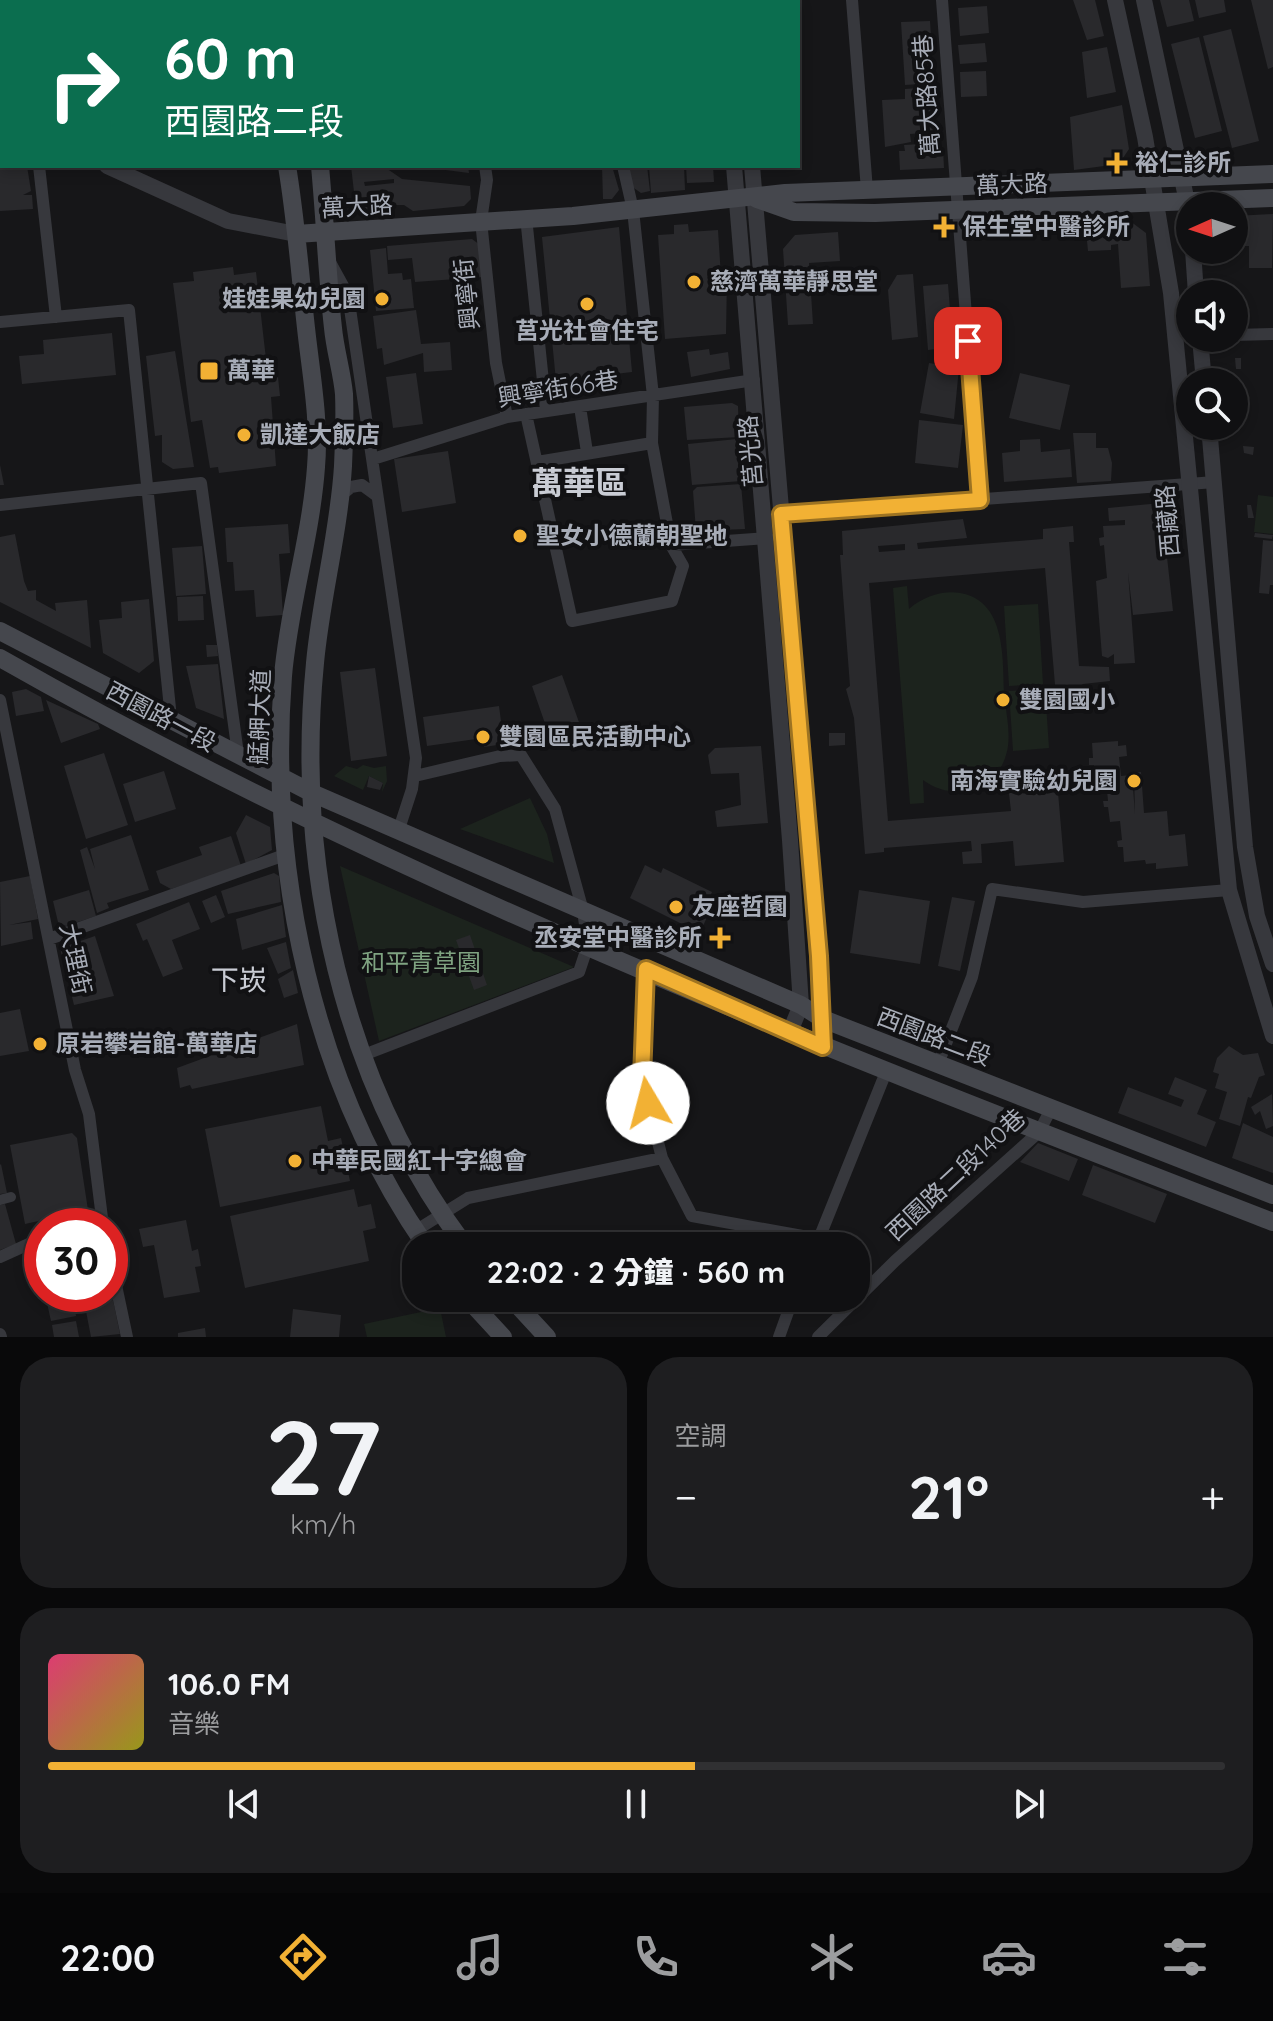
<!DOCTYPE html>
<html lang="zh-TW">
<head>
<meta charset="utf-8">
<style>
  :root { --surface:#101012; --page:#1e1e20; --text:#f1f3f6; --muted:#9c9d9f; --line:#303032; --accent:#f2b134 }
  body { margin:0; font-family:Quicksand,"Noto Sans TC",sans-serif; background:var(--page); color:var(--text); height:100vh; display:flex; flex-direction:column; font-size:30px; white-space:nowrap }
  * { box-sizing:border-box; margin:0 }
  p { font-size:26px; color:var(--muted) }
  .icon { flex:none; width:44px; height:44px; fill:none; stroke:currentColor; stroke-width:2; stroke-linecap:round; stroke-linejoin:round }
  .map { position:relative; height:1337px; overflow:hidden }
  .sheet { display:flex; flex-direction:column; gap:20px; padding:20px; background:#09090a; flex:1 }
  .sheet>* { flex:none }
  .guide { position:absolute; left:0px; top:0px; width:800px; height:168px; box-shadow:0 4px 12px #0003,0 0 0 2px var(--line); background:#0b6e4f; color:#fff; overflow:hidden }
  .needle { width:52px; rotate:267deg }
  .tools { position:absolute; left:1176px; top:192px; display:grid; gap:16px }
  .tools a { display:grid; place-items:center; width:72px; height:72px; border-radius:50%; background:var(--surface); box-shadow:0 4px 12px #0003,0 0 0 2px var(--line); font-size:40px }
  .speed { position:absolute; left:24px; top:1208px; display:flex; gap:16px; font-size:40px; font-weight:700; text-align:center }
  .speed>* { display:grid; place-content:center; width:104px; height:104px; border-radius:50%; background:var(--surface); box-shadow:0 4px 12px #0003,0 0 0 2px var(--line); line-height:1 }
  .speed .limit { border:12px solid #d22; background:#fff; color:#111 }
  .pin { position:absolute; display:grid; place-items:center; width:68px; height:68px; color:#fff; margin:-34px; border-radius:16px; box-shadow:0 4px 12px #0006 }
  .me { position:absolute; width:88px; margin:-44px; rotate:352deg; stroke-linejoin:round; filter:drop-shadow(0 0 6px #0008) }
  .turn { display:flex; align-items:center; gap:28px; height:168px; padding:0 32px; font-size:36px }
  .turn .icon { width:104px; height:104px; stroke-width:2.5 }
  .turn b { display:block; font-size:56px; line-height:68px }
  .big { font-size:60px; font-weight:800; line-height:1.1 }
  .sheet .tile { flex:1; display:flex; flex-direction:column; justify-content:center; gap:12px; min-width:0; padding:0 28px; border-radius:32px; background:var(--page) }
  .sheet .dial { align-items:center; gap:0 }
  .dial b { font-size:104px; line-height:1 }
  .song { display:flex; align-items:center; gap:24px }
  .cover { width:96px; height:96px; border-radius:12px; background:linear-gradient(135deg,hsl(340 70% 55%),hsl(60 70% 35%)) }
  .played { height:8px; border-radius:4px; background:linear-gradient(90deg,var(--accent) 55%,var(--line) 55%) }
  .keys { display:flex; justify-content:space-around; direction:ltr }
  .heat { display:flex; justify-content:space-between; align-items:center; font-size:44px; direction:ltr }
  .sheet .tiles { flex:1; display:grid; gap:20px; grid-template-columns:1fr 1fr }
  .tile:last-child { grid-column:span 2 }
  .trip { position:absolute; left:402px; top:1232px; width:468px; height:80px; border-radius:32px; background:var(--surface); box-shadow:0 4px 12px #0003,0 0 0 2px var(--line); font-weight:800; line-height:80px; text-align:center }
  .tabs { display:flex; height:128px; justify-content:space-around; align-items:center; background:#060607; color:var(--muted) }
  .tabs .icon { width:56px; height:56px }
  .tabs .on { color:var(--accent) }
  .tabs b { font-size:36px; color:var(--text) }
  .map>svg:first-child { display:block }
  .green { fill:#1c231d }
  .building { fill:#29292c; fill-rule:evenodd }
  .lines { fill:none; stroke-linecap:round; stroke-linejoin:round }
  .pedestrian { stroke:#37383d; stroke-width:10 }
  .minor { stroke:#37383d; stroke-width:12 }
  .tertiary { stroke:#37383d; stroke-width:16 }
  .secondary { stroke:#45474d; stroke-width:18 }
  .route-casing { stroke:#9d7322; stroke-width:20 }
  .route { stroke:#f2b134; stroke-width:14 }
  .poi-dot { fill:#f2b134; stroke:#111113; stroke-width:3 }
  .labels { text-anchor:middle; stroke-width:8; stroke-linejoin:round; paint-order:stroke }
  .street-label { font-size:24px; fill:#a8adb8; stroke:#111113 }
  .poi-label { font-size:24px; font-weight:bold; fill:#a8adb8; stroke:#111113; text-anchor:start }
  .park-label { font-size:24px; fill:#7fa381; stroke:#111113 }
  .quarter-label { font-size:28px; fill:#c9ccd4; stroke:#111113 }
  .district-label { font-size:32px; font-weight:bold; fill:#c9ccd4; stroke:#111113 }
</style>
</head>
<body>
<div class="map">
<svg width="1273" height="1337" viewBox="0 0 1273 1337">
  <rect width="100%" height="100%" fill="#161618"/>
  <!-- green -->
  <path class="green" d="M1258,495L1273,497V534L1254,532Z
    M907,586L909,609C938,584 984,585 997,627C1004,648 1003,673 1004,694C1006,713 1012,737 1006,755C995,793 953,802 923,780L924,803L910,804L893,588Z
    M1038,604L1043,684L1009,686L1004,606Z
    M1045,689L1049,748L1013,751L1009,691Z
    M363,765L374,768L386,766L387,781L382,792L383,783L369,776L363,790L334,776L346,766L357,769Z
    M530,798L547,834L554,863L460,829Z
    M340,866L574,967L379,1041Z
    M440,1308L446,1337H367L364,1324Z"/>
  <!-- building -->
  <path class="building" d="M1073,0H1095L1104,36L1087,40Z
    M1160,0H1189L1194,21L1167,27Z
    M1195,0H1224L1226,12L1199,18Z
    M1251,0H1273V67L1268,69Z
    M987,6L989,33L960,36L958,8Z
    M930,21L934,83L905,85L901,22Z
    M1231,29L1259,141L1232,148L1203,36Z
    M1199,37L1222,131L1195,138L1171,44Z
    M985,43L987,62L960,64L958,45Z
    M1107,47L1116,92L1087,98L1082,52Z
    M986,71L987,96L961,97L960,72Z
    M933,87L936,132L910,134L911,142L885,147L882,100L905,99V89Z
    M1122,105L1129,149L1119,164L1074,170L1070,117Z
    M939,143V149H943L944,168L900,170L899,151H905L904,145Z
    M0,166H27L31,191L23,195H32L33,209L0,211Z
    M351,166H383L402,179L470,186L471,199L464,206L413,211L404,205H396L388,213L364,214L356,209ZM394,179V183L365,186L364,182Z
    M428,166H468L469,173L438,169Z
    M602,166H612L619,190L612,199H603Z
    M627,166H647L650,191L641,193L631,186Z
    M649,166H684L685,190L651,193Z
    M686,166H713L714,182L687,183Z
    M1273,214L1272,268H1249V246H1234V216Z
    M1126,218L1146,233L1150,286L1121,288L1118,244L1111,245V250L1088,251L1085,221Z
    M688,224L689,232L718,230L721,277H727L726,334L665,339L658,235L674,234V225Z
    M619,227L632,372L556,381L542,237Z
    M838,232L840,261L809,263L813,324L788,325L783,249L795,235Z
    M472,239L480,245L483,277L415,282L412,258L388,260L387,246Z
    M386,248L388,274L402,273L403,280L411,279L414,308L376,311L370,250Z
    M233,267L234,275L256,272L266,359L276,358L280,396L271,397L276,466L219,473L218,467L210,468L202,420L191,422L173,283L194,281L193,272Z
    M913,274L918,337L892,340L888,290L897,275Z
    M948,284L953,347L928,350L923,286Z
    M416,310L421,344L450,342L452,370L424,372L423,353L384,365L382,348L377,349L373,316Z
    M112,333L116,375L22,384L19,356L44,354L43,340Z
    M709,349L710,355L728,352L730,369L691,377L687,352Z
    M175,351L194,467L173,469L162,462V435L155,436L146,356Z
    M1235,358H1241V369H1236Z
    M929,363L959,368L954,419L920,413Z
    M416,373L423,424L393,428L386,377Z
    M1020,373L1070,385L1060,430L1009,418Z
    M732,403L738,406L739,437L687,440L684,407Z
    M919,420L963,425L958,468L915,463Z
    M1073,433H1096V448H1108L1112,463L1111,481L1077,483Z
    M737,439L741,481L692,485L688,444Z
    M1040,439L1041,452L1070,449L1072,477L1004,482L1002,453L1020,451V440Z
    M1243,446L1254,447L1253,455L1244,453Z
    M448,451L456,503L402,512L394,459Z
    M0,465L4,485H0Z
    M741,484L745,529L696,531L693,491L697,487Z
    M1161,503L1173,611L1133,615L1128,572L1135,663L1114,664V654L1108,658L1102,656L1096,581L1107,578L1104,545L1100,546L1099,538L1104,537L1103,526L1125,525V520L1109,521L1108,508Z
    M1247,505H1251L1254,518H1248Z
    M963,519L967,538L917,543L918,549L1043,539V529L1073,526L1074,542H1069L1079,666L1109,667L1110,681L1083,684L1079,687L1081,706L1057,708L1045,568L869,583L888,821L1011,811L1008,785L1057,781L1064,862L1015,866L1013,841L981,844L982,863L963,864L962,852L972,851L971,841L884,848V852L865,854L854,718L846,689L850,686L840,555H843L842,531ZM905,544V550L879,552L878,546Z
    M288,524L290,553L279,554L283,615L256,617L254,590L235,591L233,562H227L225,528Z
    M1255,533L1273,535L1272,539L1254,537Z
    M15,534L24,581L28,591L36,590V600L56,611L55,603L87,600L91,648L0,602V537Z
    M1263,540L1273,541V585H1270L1269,594L1259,593Z
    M202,546L206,594L176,596L172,548Z
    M203,596L204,620L178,621L177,597Z
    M149,599L154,661L139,673L103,653L99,620L122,618L121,602Z
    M206,645H217L218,656L207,657Z
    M218,664L224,719L196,708L186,666Z
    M375,668L387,756L351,761L340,672Z
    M562,675L580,725L549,735L532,686Z
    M26,689L41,697L44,711L16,716L12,692Z
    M46,700L98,724L100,729L61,743Z
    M499,706L504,744L484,747L483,738L427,746L423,717Z
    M829,733H845V745L829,746Z
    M1118,741V746L1126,745L1127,756L1119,757L1121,776L1132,775L1135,814L1134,773L1141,772L1144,813L1167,811L1169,836L1185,834L1188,866L1156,869V863L1146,864L1145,860L1124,862L1123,847H1118L1117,841L1122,840L1120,821L1110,822L1108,807H1104L1103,801H1108L1106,779L1095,780L1094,765H1089V758H1093L1092,743Z
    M761,746L768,823L717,827L715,811L741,805L739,773L711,774L708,755L715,748Z
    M104,753L128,825L86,839L64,766Z
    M164,771L176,809L135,822L123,784Z
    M369,776L383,783L380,790L367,787Z
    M246,815L270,827L272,850L246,864L236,833Z
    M131,835L149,890L107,903L109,908L97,913L80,850L87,847L95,869L90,849Z
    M231,836L241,866L171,889L160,883L156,871L202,855L199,847Z
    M645,865L661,873L663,868L712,892L702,915L707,917L700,933L630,898Z
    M274,873L279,876L281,902L228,914L221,891Z
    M30,876L38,919L9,925L31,922L33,939L1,946L0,882Z
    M89,890L96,916L66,926L58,922L53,901Z
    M859,890L930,901L920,964L850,953Z
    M216,895L225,917L211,923L202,901Z
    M952,897L975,901L960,971L938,966Z
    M189,902L200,929L172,940L183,969L163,977L147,939L143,941L136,924Z
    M282,905L286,937L242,950L236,919Z
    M470,935L487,985L474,990L456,940Z
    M95,936L114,996L74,1005L60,948Z
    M286,942L291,968L278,974L267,948Z
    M293,970L298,993L284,998L278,979Z
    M20,1009L29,1051L0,1056V1013Z
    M297,1024L304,1065L192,1089L190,1085L180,1088L177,1068Z
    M1229,1046L1243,1055L1258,1053L1265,1075L1259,1077L1251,1098L1248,1097L1240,1126L1219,1119L1227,1092L1215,1088L1219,1074L1213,1072L1217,1058Z
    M1175,1077L1207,1090L1197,1114L1216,1122L1206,1147L1118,1113L1128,1087L1181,1107L1184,1100L1168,1094Z
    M1272,1094L1273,1126L1266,1129L1260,1111L1255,1115L1251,1107Z
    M321,1106L328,1141L341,1138L350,1181L220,1207L205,1129Z
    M1243,1123L1273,1137V1173L1232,1158Z
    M72,1133L77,1138L88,1210L25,1224L10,1145Z
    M1038,1143L1078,1159L1069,1181L1020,1162Z
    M1,1164L7,1193L0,1194V1165Z
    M1093,1165L1167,1194L1155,1223L1082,1195Z
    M354,1189L358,1207L371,1204L376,1228L363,1231L369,1261L245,1288L230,1216Z
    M5,1204L16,1244L0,1250V1205Z
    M186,1220L192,1251L198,1249L201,1266L195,1267L200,1292L164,1298L154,1245L143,1247L139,1229Z
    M522,1233L534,1246H501L511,1236L515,1240Z
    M42,1242V1276H41L34,1244Z
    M45,1294H72L76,1316L51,1321Z
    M84,1294H110V1295L85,1300Z
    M113,1300L120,1334L91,1337L85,1306Z
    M293,1309L341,1315L339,1337H290Z
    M76,1321L79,1337H54L52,1325Z
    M205,1328L206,1337H178V1333Z"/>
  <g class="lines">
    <!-- pedestrian -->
    <path class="pedestrian" d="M0,1200L11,1197"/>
    <!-- minor -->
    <path class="minor" d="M124,0L125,2
      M462,0L463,2
      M587,0L588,2
      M852,0L867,190
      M942,0L980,500
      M39,166L56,317
      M485,166L487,180L481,221L496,363L507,417
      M623,166L633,210L653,396L652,443L671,545L768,538
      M526,217L546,410
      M331,264L348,295L416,758L412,789L399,829
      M0,322L129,310L171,718
      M1234,335L1273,334
      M580,407L587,452
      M526,414L572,621L672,601L683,566L671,545
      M373,459L507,417L754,380
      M537,462L652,443
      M340,496L351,487L362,485L377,496
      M0,505L201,483L238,754
      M781,514L1215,482
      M0,700L75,1070L89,1114L103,1226
      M49,939L279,857L287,851
      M646,969L642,1079L662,1158L692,1216L819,1239
      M361,1056L579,972L588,945L583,911L555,809L521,755L500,756L415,776
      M938,1064L972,977L992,889L1083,902L1229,890
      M78,1226L102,1220
      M415,1231L468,1198L662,1158
      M816,1246L886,1072
      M0,1257L42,1238
      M110,1257L127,1337
      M0,1334L1,1337
      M779,1337L793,1298
      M818,1337L895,1261L1039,1132L1051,1109"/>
    <!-- tertiary -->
    <path class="tertiary" d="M721,0V2
      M739,0V2
      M1115,0L1145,137L1171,293L1229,890L1273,1036
      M1144,0L1190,216
      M0,133H2
      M107,166L228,221L296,234
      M734,166L790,840L801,1005L789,1034
      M752,166L811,863L823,1047
      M1193,250L1196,294
      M1200,338L1204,382
      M1209,426L1245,847L1257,916L1273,964"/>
    <!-- secondary -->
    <path class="secondary" d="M247,0V2
      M281,0V2
      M287,166C296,220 300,274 306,328C311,374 320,421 316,467C311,537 289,605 283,676C268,872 313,1083 426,1246
      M320,166C325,220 327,274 333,328C335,350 342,372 344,394C345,417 344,443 343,466C339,533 321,597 315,663C295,867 342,1081 465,1246
      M757,199L794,212L875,213L1273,198
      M296,234L573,216L785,193L1273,174
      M0,631L312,793L801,1005L823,1019L1273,1195
      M0,658C402,887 842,1055 1273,1222
      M467,1298L503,1337
      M511,1298L547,1337"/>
  </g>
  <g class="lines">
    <defs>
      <path id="route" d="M648,1103L642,1079L646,969L823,1047L819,956L781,514L980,500L968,341"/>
    </defs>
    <!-- route casing -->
    <use href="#route" class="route-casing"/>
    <!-- route -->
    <use href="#route" class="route"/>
  </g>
  <!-- markers -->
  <g class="poi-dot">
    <path d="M1113 151h8v8h8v8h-8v8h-8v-8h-8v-8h8z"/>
    <path d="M940 215h8v8h8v8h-8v8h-8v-8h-8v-8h8z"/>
    <circle cx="694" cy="282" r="8"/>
    <circle cx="382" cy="299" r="8"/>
    <circle cx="587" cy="304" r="8"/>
    <rect x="199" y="361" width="20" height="20" rx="4"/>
    <circle cx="244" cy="435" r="8"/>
    <circle cx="520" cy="536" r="8"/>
    <circle cx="1003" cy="700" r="8"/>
    <circle cx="483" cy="737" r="8"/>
    <circle cx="1134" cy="781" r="8"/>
    <circle cx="676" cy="907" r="8"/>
    <path d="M716 926h8v8h8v8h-8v8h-8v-8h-8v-8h8z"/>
    <circle cx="40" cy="1044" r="8"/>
    <circle cx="295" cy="1161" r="8"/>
  </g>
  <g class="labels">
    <!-- street labels -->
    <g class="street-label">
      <text transform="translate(927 95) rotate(-94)" y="8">萬大路85巷</text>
      <text transform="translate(1012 185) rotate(-2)" y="8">萬大路</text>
      <text transform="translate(357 207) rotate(-3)" y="8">萬大路</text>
      <text transform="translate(467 294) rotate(-96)" y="8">興寧街</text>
      <text transform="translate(558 389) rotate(-9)" y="8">興寧街66巷</text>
      <text transform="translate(751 451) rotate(-95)" y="8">莒光路</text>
      <text transform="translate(1168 521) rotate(-95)" y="8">西藏路</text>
      <text transform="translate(161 717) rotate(28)" y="8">西園路一段</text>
      <text transform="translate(260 717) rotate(-88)" y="8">艋舺大道</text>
      <text transform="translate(75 959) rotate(78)" y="8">大理街</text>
      <text transform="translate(934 1037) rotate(21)" y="8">西園路二段</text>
      <text transform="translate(956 1175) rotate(-43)" y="8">西園路二段140巷</text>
    </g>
    <!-- poi labels -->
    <g class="poi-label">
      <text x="1135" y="171">裕仁診所</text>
      <text x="962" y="235">保生堂中醫診所</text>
      <text x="710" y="290">慈濟萬華靜思堂</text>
      <text x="366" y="307" text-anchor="end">娃娃果幼兒園</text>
      <text x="587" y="339" text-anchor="middle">莒光社會住宅</text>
      <text x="227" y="379">萬華</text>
      <text x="260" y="443">凱達大飯店</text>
      <text x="536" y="544">聖女小德蘭朝聖地</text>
      <text x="1019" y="708">雙園國小</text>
      <text x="499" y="745">雙園區民活動中心</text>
      <text x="1118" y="789" text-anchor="end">南海實驗幼兒園</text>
      <text x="692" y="915">友座哲園</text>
      <text x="702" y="946" text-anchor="end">丞安堂中醫診所</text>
      <text x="56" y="1052">原岩攀岩館-萬華店</text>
      <text x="311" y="1169">中華民國紅十字總會</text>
    </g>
    <!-- park labels -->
    <g class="park-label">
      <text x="421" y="971">和平青草園</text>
    </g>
    <!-- quarter labels -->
    <g class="quarter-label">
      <text x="239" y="990">下崁</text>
    </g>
    <!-- district labels -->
    <g class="district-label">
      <text x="579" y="494">萬華區</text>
    </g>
  </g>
</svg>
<div class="tools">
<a><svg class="needle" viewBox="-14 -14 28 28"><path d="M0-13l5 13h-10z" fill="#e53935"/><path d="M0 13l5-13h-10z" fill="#9c9d9f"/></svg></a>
<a><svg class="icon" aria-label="sound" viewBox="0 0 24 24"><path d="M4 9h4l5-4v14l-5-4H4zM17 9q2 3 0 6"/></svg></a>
<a><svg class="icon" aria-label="search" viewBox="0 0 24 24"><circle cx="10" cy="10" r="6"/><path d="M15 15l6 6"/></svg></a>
</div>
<div class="speed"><div class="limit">30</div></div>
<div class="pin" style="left:968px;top:341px;background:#d93025"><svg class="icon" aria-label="arrive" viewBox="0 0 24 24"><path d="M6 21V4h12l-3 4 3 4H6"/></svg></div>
<svg class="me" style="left:648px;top:1103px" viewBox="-20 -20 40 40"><circle r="19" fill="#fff"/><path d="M0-13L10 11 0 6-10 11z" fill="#f2b134"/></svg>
<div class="trip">22:02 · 2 分鐘 · 560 m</div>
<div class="guide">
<div class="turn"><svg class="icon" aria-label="right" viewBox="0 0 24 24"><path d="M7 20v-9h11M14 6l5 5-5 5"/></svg><div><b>60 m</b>西園路二段</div></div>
</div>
</div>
<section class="sheet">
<div class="tiles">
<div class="tile dial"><b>27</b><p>km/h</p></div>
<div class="tile"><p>空調</p>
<div class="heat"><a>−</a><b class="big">21°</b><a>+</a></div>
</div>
<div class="tile">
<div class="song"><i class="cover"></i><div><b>106.0 FM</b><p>音樂</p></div></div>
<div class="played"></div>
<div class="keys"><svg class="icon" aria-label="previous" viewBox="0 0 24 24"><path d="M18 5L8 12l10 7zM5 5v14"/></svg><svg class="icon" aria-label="pause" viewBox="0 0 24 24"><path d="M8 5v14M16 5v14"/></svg><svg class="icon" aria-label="next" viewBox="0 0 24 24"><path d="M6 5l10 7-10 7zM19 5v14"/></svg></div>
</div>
</div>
</section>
<nav class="tabs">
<b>22:00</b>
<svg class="icon on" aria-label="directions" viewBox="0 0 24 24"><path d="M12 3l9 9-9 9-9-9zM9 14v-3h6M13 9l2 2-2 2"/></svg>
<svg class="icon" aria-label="music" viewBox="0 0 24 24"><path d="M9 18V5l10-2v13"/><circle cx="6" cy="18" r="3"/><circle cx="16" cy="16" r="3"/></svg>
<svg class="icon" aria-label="phone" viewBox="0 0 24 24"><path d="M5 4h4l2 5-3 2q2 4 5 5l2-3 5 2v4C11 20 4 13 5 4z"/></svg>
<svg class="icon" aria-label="climate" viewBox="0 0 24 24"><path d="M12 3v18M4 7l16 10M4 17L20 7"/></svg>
<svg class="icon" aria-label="car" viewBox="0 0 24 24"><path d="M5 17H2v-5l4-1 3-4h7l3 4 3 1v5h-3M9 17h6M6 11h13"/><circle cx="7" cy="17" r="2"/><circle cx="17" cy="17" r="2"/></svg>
<svg class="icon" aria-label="filters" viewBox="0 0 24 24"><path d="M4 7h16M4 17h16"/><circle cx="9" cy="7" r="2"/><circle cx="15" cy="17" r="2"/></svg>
</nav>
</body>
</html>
